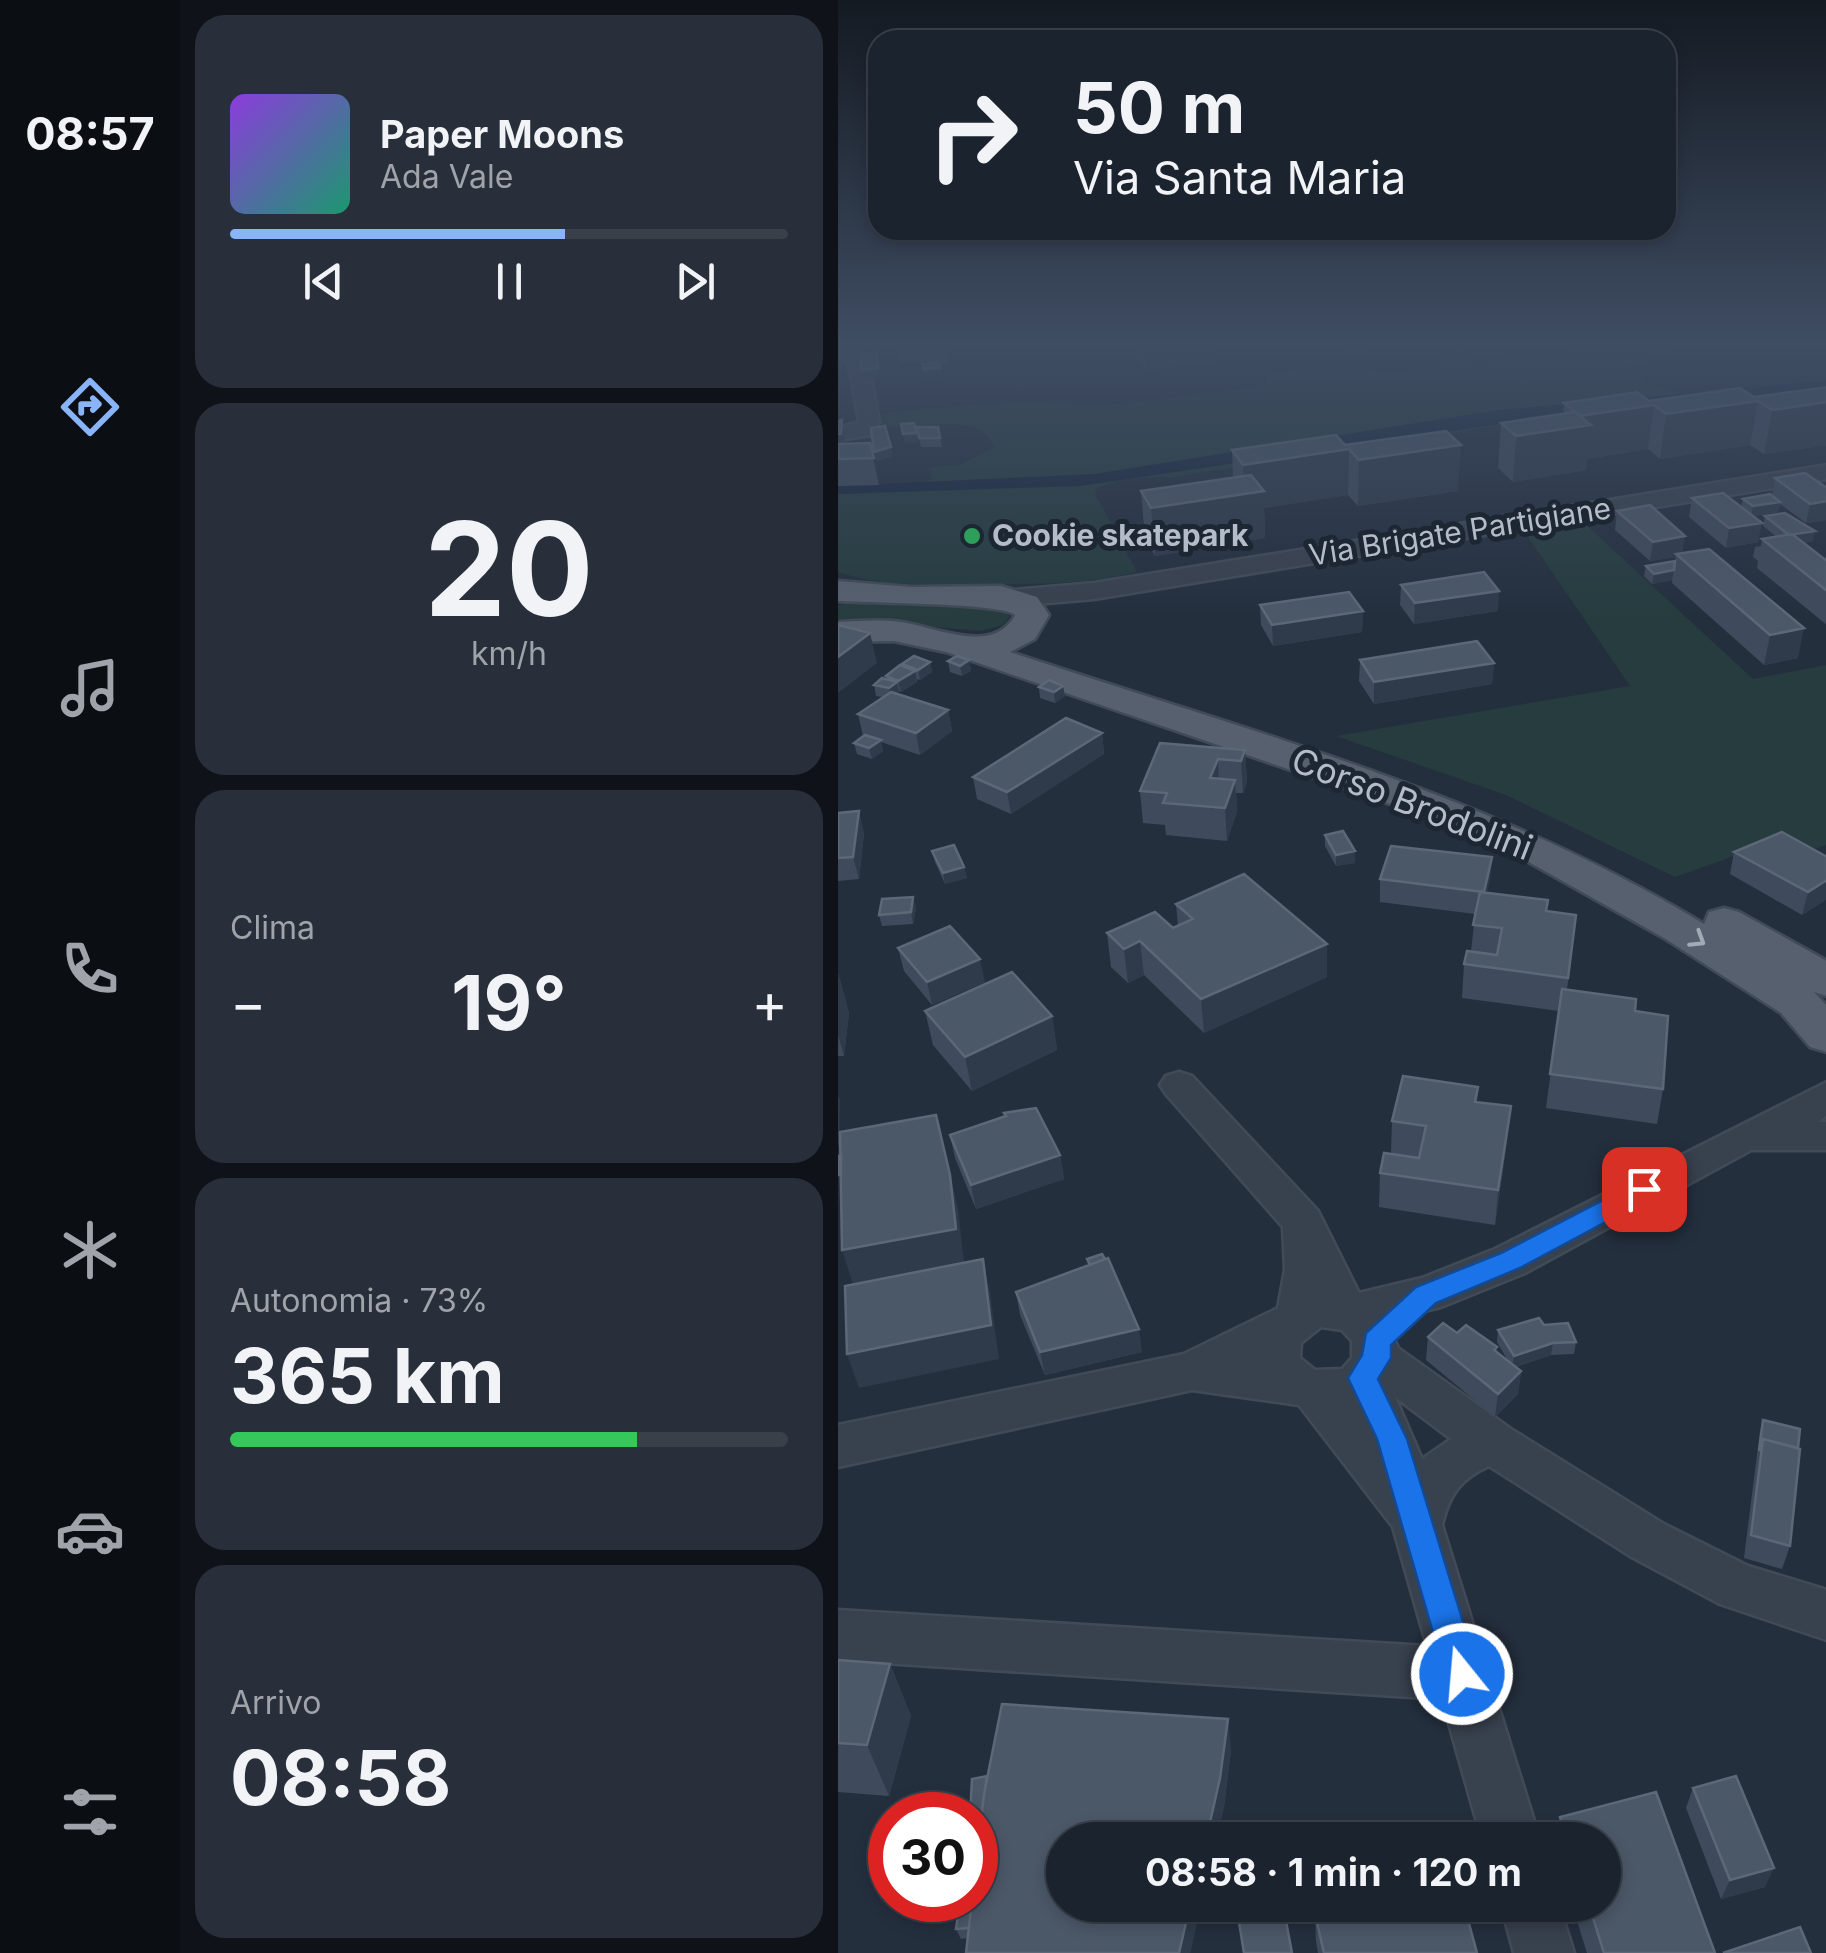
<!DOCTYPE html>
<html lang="it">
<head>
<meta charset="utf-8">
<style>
  :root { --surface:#1b232e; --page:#282f3a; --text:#f1f3f6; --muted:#a0a4aa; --line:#39404a; --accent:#8ab4f8 }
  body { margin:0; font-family:Inter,sans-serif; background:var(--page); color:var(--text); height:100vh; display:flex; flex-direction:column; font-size:38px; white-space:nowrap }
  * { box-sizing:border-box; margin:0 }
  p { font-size:32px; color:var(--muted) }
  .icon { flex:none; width:55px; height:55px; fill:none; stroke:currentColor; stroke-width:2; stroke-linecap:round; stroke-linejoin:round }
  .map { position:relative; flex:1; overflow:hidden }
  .side { display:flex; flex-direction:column; gap:15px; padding:15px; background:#0f1319; width:658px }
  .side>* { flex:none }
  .banner { position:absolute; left:30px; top:30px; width:808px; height:210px; border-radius:30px; box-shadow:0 5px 15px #0003,0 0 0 2px var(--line); background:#1b232e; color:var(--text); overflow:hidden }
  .speed { position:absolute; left:30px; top:1792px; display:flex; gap:20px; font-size:50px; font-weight:700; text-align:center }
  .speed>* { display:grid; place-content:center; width:130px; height:130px; border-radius:50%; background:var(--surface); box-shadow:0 5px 15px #0003,0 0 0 2px var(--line); line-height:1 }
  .speed .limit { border:15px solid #d22; background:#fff; color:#111 }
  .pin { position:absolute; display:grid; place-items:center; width:85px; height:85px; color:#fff; margin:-42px; border-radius:20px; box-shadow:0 5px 15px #0006 }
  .me { position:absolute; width:110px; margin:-55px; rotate:343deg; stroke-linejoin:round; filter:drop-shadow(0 0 8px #0008) }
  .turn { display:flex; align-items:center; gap:35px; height:210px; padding:0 40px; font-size:45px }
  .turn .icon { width:130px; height:130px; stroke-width:2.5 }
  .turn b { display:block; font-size:70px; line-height:85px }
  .big { font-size:75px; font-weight:700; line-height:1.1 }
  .side .widget { flex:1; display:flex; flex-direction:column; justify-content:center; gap:15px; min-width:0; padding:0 35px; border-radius:30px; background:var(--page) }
  .side .dial { align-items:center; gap:0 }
  .dial b { font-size:130px; line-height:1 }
  .song { display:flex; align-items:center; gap:30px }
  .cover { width:120px; height:120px; border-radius:15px; background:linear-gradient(135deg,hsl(270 70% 55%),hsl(160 70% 35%)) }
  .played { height:10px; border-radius:5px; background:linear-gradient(90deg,var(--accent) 60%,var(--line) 60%) }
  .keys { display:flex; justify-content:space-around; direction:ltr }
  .heat { display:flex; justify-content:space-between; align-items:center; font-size:55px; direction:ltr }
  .charge { height:15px; border-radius:8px; background:linear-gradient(90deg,#34c759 73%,var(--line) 0) }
  .trip { position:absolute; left:208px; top:1822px; width:575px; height:100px; border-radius:50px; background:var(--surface); box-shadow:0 5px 15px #0003,0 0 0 2px var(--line); font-weight:700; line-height:100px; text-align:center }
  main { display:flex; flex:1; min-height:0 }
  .tab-bar { display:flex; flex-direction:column; width:180px; justify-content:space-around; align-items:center; background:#0b0e12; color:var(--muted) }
  .tab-bar .icon { width:70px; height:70px }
  .tab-bar .active { color:var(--accent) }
  .tab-bar b { font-size:45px; color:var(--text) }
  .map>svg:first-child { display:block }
  .green { fill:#263c3f }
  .water { fill:#17263c }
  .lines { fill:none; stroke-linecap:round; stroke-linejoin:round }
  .minor-casing { stroke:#414a57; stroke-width:5 }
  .major-casing { stroke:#414a57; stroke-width:5 }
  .minor { fill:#38414e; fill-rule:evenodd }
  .major { fill:#56606e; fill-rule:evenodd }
  .wall { fill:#3f4b5c }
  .shaded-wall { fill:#2f3b4b }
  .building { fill:#4b5868; stroke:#5c6777; stroke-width:2.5 }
  .oneway { stroke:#a1aab7 }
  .route { fill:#1a73e8; stroke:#114b97; stroke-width:2.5 }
  .leisure-dot { fill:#2e9e5b; stroke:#1d2633; stroke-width:4 }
  .labels { text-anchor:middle; stroke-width:10; stroke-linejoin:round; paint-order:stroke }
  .far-street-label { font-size:30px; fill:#b4bcc9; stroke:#1d2633 }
  .far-poi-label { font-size:30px; font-weight:bold; fill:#b4bcc9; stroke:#1d2633; text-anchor:start }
  .street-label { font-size:35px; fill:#b4bcc9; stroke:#1d2633 }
</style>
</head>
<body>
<main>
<nav class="tab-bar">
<b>08:57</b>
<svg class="icon active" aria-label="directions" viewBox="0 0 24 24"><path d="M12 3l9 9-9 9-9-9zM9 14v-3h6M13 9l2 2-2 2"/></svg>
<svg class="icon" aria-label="music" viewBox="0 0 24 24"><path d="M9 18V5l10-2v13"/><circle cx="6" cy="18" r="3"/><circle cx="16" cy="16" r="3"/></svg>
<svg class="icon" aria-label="phone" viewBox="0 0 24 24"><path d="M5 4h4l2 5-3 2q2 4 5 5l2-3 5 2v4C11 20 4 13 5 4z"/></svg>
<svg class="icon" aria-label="climate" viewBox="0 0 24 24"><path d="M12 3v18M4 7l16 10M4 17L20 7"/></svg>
<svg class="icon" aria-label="car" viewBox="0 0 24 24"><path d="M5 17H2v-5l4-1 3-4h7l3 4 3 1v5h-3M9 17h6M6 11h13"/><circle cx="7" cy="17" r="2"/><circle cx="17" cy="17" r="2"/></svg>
<svg class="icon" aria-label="filters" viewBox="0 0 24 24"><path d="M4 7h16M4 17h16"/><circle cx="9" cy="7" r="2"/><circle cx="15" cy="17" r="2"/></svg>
</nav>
<section class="side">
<div class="widget">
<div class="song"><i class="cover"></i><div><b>Paper Moons</b><p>Ada Vale</p></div></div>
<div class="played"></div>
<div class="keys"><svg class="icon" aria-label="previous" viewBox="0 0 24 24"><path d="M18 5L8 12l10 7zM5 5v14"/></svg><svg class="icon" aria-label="pause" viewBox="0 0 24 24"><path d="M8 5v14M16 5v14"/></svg><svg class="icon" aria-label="next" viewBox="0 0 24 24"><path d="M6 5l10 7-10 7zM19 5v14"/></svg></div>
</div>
<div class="widget dial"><b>20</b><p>km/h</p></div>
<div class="widget"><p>Clima</p>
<div class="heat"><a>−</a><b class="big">19°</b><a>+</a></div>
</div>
<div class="widget"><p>Autonomia · 73%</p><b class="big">365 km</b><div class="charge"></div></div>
<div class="widget"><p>Arrivo</p><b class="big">08:58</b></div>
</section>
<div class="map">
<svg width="989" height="1953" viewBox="0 0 989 1953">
  <rect width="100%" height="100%" fill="#242f3e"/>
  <!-- green -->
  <path class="green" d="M809,342H847V346L791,366L808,382L846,396L337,477C307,478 285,476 258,489L257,494L299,572C246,585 199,584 145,584C94,583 50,589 0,572V494L74,490L95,478L90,468L124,464L156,447C141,403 64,439 35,421L51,412L177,402L283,404L417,388L428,383V374C451,372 477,366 500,368C552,372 576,380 622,349L638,363Z
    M743,520L915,679L988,665V845L972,851L950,837L837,877L668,795L498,736L792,686L686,531Z
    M152,604L172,616L165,625L143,631L0,619V605L10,603Z"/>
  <!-- water -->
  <path class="water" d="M988,381V391L676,422L242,486L0,494V486L256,474L661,410Z"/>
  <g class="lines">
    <defs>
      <path id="minor" d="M0,342H12L14,350L29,357L41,422L34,435L0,440V428L21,422L10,361L0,358Z
        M989,465V479L256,599L176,606L163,598L176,590L256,583Z
        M341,1072L354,1076L480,1211L521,1293L584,1278L657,1249L989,1082V1115L980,1122H989V1150H913L687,1273L603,1307L548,1320L560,1348L673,1429L826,1524L910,1566L989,1590V1640L882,1604L792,1556L651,1466C622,1479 611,1495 604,1525L702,1840H644L604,1699L0,1660V1610L589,1646L555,1527L461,1405L354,1390L0,1467V1425L346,1354L440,1308L447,1270L445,1227L328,1094L322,1085L328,1076ZM483,1327L504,1330L514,1341V1358L504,1369L477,1370L462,1358L463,1343ZM557,1397L613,1439L584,1459Z
        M663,1905H721L736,1953H676Z"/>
      <path id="major" d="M0,581L73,587L163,586L199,597L211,615L197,639L172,652C407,730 653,794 866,924L871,912L886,908L901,912L989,961V996L976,992L989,1006V1052L972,1047L943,1013L826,938L689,861L593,818L108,652L56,641L0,642V622C21,621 42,619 63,622C99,627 155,656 177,615C165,603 30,603 0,601Z"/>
    </defs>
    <!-- minor casing -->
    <use href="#minor" class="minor-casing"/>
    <!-- major casing -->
    <use href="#major" class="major-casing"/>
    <!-- minor -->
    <use href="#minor" class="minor"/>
    <!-- major -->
    <use href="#major" class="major"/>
  </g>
  <!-- wall -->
  <path class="wall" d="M107,342L110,364L102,365L103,376L87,378L93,361L62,362L59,345Z
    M297,342H375L376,347H373L374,362L308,370L298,356Z
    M500,342H584L509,352Z
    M989,387V445L926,454L912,445L822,459L810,449L749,459L748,470L675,482L660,468L663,423L725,414L726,403L916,397Z
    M0,421L7,439V444L32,443L41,485L0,486Z
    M79,427H100L104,447H83Z
    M507,445L620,491L520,506L510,495L426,508L427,538L317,556L307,538L303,491L395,478L394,450Z
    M937,478L989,488V520L968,523L942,504L940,512L915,516L920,542L888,548L851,517L854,498L903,507L905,499L934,495Z
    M779,511L845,553L960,658L926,665L834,583V580L814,584L806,576L808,566L837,561L838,557L812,561L777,530Z
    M927,516L975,541L965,543L985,558L989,557V625L919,568L920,561L915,557L917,547L923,546L924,539L939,537L925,526Z
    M563,585L660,611L576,624L562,605Z
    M422,605L525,611L524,632L435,646L423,625Z
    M131,660L133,671L124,676L112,672L110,661Z
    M522,660L656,663L654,684L536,704L521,681Z
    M92,662L94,672L82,680L79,679V682L63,692L61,691L59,694L110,710L114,731L82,755L43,742L45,751L34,759L19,754L16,743L25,736L20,714L45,697L38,696L36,685L49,679L48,676L65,666L64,664Z
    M225,686L227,696L217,703L202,698L201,687Z
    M264,733L266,754L173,814L139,799L135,777Z
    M322,743L407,750L409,782L405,793H398L399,812L389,841L328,835L327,825L305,823L302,791Z
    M0,813L26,833L21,879L0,881Z
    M487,835L517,863L498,866L487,846Z
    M94,851L126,867L129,878L107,884L97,862Z
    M896,852L989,857V899L964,915L892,874Z
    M654,857L649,893L708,911L738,915L729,990L797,1011L825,1089L819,1124L708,1108L721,1011L624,998L626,964L633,952L637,914L542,902V879Z
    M338,904L489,944V977L366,1033L306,975L290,983L273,967L269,933L335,928L340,926Z
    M78,908L75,924L44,926L41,915Z
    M60,948L147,982L94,1005L66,971Z
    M0,973L11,1013L6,1056H0Z
    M87,1011L214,1016L219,1050L134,1091L95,1045Z
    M640,1087L639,1102L669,1141L657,1225L541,1207L542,1173L553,1154L554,1121Z
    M166,1113L222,1155L226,1179L138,1209L117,1158L112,1135L167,1116Z
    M249,1259L304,1352L207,1375L182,1315L178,1292L250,1265Z
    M706,1325L738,1342L736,1354L713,1355L678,1367L683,1371L680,1394L657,1417L588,1360L590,1337L619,1333L659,1347L658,1352L670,1361L659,1342L660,1330Z
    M925,1420L952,1546L944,1569L906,1558L922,1431Z
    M0,1660L52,1664L73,1716L51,1796L0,1792Z
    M393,1750L386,1807L378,1840H225L363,1905L352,1953H128L130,1938L123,1939L118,1929L138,1900L142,1827L138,1828V1815Z
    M855,1788L927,1887L883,1899L848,1808Z
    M818,1792L877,1953H749L734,1905H765V1840H717L722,1817Z
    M400,1905H455V1915L448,1916L454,1953H405L399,1910Z
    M477,1914L639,1953H480L478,1941Z"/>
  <!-- shaded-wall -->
  <path class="shaded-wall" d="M337,342H375L376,347H373L374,362L308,370L306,346Z
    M509,342H584L509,352Z
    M39,353L41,377L25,378L23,370Z
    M102,368L103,376L87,378L85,369Z
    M920,401L912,445L822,459L828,414Z
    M989,402V445L926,454L934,410Z
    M816,405L810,449L749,459L748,470L675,482L678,436L742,416Z
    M4,420L7,439V452L0,453V434Z
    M78,433L80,442L67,443L65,434Z
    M623,445L620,491L520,506L521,460Z
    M53,447L55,456L38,462L36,452Z
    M511,449L510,495L426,508L427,538L317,556L313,508L407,494L405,465Z
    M989,501V520L968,523L972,504Z
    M942,502L940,512L913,516L915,506Z
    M924,523L920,542L888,548L891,528Z
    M977,531L975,541L950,545L952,535Z
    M847,536L844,556L838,554V557L812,561L815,542Z
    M836,570L834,580L814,584L816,574Z
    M661,591L660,611L576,624L577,603Z
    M525,611L524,632L435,646L434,625Z
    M966,628L960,658L926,665L932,635Z
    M32,633L39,663L0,693V657Z
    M131,660L133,671L124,676L122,666Z
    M92,662L94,672L82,680L80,670Z
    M656,663L654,684L536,704V682Z
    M77,671L79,682L63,692L60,681Z
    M59,682L61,692L53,699L51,688Z
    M225,686L227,696L217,703L216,692Z
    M110,710L114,731L82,755L78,733Z
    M264,733L266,754L173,814L169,792Z
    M43,740L45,751L34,759L31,748Z
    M407,750L409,782L405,793L403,761Z
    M380,759L381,791L374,810L372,778Z
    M397,780L399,812L389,841L387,808Z
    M21,811L26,833L21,879L15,857Z
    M517,851V863L498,866V855Z
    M654,857L652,880L644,915L646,892Z
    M126,867L129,878L107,884L105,873Z
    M989,880V899L964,915L970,892Z
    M75,897L78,908L75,924L73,912Z
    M302,941L306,975L290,983L286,949Z
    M489,944V977L366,1033L363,999Z
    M142,959L147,982L94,1005L89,982Z
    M0,973L11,1013L6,1056L0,1035Z
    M214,1016L219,1050L134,1091L127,1057Z
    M0,1095L2,1100L1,1147L0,1145Z
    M673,1106L669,1141L657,1225L660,1190Z
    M222,1155L226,1179L138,1209L133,1185Z
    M112,1175L120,1209L126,1263L15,1284L4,1250Z
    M145,1259L152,1293L161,1359L21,1388L9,1354Z
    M301,1329L304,1352L207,1375L202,1352Z
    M715,1343L713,1355L674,1368L676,1356Z
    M683,1371L680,1394L657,1417L660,1394Z
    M52,1664L73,1716L51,1796L29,1745Z
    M390,1719L393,1750L386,1807L378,1840H368Z
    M152,1813L156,1823L138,1828V1817Z
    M936,1868L927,1887L883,1899L892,1880Z
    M352,1905H363L352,1953H341Z"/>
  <!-- building -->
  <path class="building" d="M59,342H107V347L90,348V344L59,345Z
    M304,342H337L306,346Z
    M39,353L40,368L23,370V354Z
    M101,362L102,368L85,369V364Z
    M989,387V402L934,410L920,401L828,414L816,405L742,416L726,403L799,392L811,401L902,388L916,397Z
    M737,412L753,425L678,436L663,423Z
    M4,420L3,434H0V421Z
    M76,423L78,433L65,434L63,424Z
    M47,426L53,447L36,452L33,428Z
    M79,427H100L102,438H81Z
    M608,431L623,445L521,460L511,449L405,465L394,450L498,435L507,445Z
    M32,443L36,458L0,459V444Z
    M967,473L989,488V501L972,504L937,478Z
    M413,475L426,491L313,508L303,491Z
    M885,493L924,523L891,528L854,498Z
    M932,494L942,502L915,506L905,499Z
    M812,505L847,536L815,542L779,511Z
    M947,513L977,531L951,535L927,516Z
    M954,534L989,561V591L924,539Z
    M871,549L966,628L932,635L838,554Z
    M837,561L836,570L816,574L808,566Z
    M646,572L661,591L577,603L563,585Z
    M511,592L525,611L434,625L422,605Z
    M0,625L32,633L0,657Z
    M639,641L656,663L536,682L522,660Z
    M76,656L92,662L80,670L64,664Z
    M119,656L131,660L122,666L110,661Z
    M62,665L77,671L60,681L48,676Z
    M44,678L59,682L51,688L36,685Z
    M211,680L225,686L216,692L201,687Z
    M53,692L110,710L78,733L20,714Z
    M228,718L264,733L169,792L135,777Z
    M27,735L43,740L31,748L16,743Z
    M322,743L407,750L403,761L380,759L372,778L397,780L387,808L325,803L329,793L302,791Z
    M21,811L15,857L0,858V813Z
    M505,831L517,851L498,855L487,835Z
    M944,832L989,857V880L970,892L896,852Z
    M116,845L126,867L105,873L94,851Z
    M553,846L654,857L646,892L542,879Z
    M406,874L489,944L363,999L302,941L286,949L269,933L317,912L335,928L355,919L338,904Z
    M642,892L710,900L708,911L738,915L730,978L626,964L629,951L659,955L664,928L635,925Z
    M75,897L73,912L41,915L44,899Z
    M112,926L142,959L89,982L60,948Z
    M174,972L214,1016L127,1057L87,1011Z
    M724,989L798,999L797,1011L830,1016L825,1089L712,1074Z
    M565,1076L640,1087L637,1102L673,1106L660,1190L542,1173L546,1153L581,1158L588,1126L554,1121Z
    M198,1108L222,1155L133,1185L112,1135L168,1116L166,1113Z
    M98,1115L112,1175L118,1229L4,1250L2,1132Z
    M3,1155V1175H0V1156Z
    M264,1254L267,1259L252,1265L249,1259Z
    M270,1258L301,1329L202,1352L178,1292Z
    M145,1259L153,1325L9,1354L7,1286Z
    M701,1318L706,1325L730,1323L738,1342L715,1343L676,1356L660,1330Z
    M605,1323L619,1333L628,1325L659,1347L656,1350L683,1371L660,1394L590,1337Z
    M925,1420L962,1429L960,1448L925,1439L921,1451Z
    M925,1439L962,1449L952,1546L913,1535Z
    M0,1660L52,1664L29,1745L0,1743Z
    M164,1704L390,1719L382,1778L368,1840H225V1905H352L341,1953H128L134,1900H138V1870L146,1794Z
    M149,1776L143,1815L138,1817V1815H132L134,1779Z
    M898,1776L936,1868L892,1880L855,1788Z
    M818,1792L877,1953H766L751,1905H765V1840H730L722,1817Z
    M462,1826L465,1840H417L418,1836Z
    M122,1900H134L131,1928L118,1929Z
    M400,1905H445L454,1953H406L399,1910Z
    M512,1905H626L639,1953H486L477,1914Z
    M962,1927L973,1953H885Z"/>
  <!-- one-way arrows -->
  <defs><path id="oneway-chevron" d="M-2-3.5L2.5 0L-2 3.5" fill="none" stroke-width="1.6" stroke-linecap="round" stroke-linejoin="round" transform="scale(2.5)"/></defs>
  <use class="oneway" href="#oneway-chevron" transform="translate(860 940) rotate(32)"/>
  <!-- sky -->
  <linearGradient id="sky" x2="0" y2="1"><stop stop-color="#141a22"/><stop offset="0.56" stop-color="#3f4d63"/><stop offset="1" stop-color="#3f4d63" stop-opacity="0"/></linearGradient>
  <rect width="989" height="615" fill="url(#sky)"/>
  <!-- route -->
  <path class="route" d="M806,1179L820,1189L816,1196L682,1268L598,1303L553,1345V1358L540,1379L569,1439L641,1674L636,1686L624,1691L612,1686L607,1674L539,1439L510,1378L524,1355L528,1333L578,1287L663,1253Z"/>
  <!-- markers -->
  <circle class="leisure-dot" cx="134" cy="536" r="10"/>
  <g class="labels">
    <!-- far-street labels -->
    <g class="far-street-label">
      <text transform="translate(622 532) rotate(-9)" y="10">Via Brigate Partigiane</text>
    </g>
    <!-- far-poi labels -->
    <g class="far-poi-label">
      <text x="154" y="546">Cookie skatepark</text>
    </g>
    <!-- street labels -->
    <g class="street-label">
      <text transform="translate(574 804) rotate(21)" y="12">Corso Brodolini</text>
    </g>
  </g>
</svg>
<div class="speed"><div class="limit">30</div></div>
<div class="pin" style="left:806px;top:1189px;background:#d93025"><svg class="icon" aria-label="arrive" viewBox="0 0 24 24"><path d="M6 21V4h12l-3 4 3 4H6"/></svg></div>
<svg class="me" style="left:624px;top:1674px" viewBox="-20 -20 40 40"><circle r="17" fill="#1a73e8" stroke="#fff" stroke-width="3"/><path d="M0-11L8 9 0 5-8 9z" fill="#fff"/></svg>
<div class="trip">08:58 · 1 min · 120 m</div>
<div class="banner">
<div class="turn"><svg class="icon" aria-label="right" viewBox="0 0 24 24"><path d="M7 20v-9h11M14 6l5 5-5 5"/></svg><div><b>50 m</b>Via Santa Maria</div></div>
</div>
</div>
</main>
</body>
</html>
